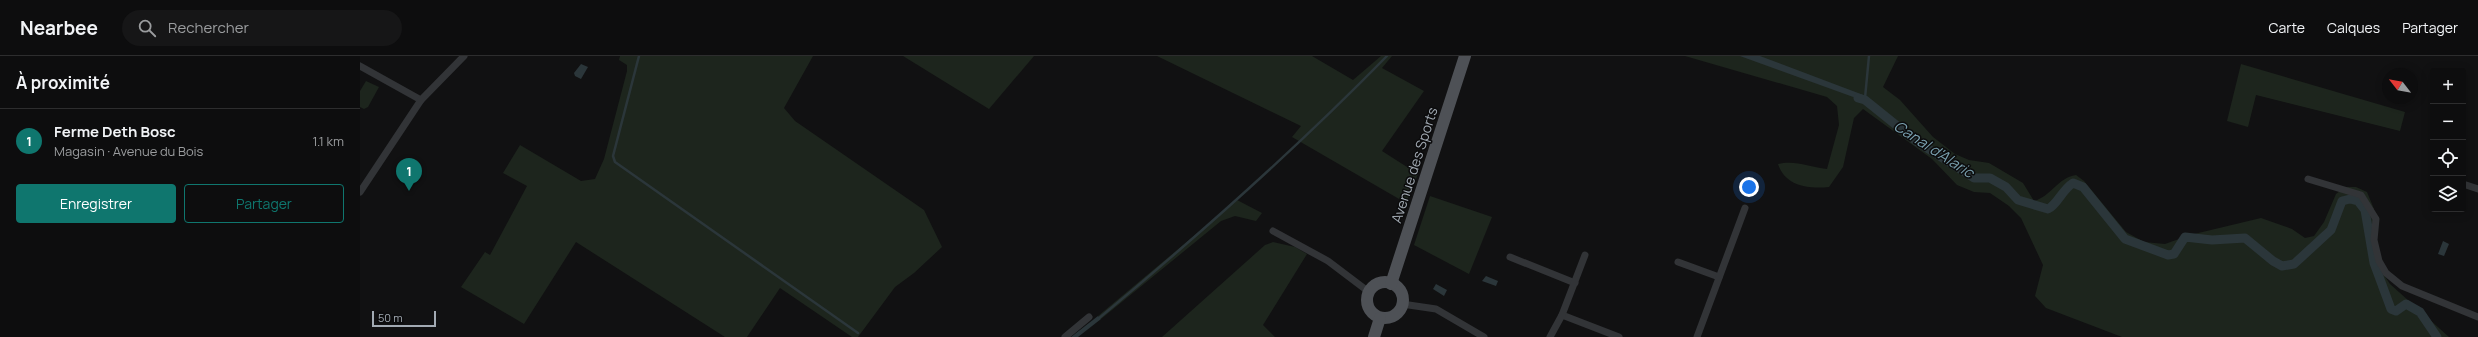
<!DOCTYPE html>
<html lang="fr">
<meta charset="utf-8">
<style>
body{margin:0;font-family:Manrope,sans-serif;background:#161617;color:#f1f3f6}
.controls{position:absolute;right:12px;top:12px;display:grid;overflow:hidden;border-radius:4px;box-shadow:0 2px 10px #0003}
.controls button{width:36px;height:36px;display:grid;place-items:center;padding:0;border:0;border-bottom:1px solid #2d2d2e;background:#0d0d0e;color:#f1f3f6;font:20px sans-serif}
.compass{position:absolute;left:2022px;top:12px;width:36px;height:36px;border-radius:50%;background:#0d0d0e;box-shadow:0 2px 10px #0003;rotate:301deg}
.scale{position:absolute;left:12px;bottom:10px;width:64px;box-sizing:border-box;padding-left:4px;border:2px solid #a2aab3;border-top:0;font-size:11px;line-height:14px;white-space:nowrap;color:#a2aab3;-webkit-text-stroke:3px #0c0c0d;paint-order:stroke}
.you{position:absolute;left:1389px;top:131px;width:14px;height:14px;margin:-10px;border:3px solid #fff;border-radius:50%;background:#1a73e8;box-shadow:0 0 0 6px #1a73e833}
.badge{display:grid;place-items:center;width:26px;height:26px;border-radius:50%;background:#0f766e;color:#fff;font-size:13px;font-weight:700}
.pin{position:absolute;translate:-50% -33px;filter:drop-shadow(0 1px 2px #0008)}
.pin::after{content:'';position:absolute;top:21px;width:14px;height:12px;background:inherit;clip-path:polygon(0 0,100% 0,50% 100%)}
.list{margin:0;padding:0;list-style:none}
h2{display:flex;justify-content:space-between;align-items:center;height:52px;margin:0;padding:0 16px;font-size:17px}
h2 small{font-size:13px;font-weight:400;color:#9a9c9e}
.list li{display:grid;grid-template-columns:26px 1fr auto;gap:12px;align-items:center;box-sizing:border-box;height:64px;padding:0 16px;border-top:1px solid #2d2d2e}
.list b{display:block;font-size:15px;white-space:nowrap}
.list p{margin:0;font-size:13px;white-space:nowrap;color:#9a9c9e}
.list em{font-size:13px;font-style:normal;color:#9a9c9e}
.actions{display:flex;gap:8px;padding:12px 16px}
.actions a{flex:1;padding:9px 0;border:1px solid #0f766e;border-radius:4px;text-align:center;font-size:14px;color:#0f766e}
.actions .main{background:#0f766e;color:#fff}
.icon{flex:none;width:22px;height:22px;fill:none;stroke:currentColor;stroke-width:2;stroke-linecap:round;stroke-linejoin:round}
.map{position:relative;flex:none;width:2118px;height:281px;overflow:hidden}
header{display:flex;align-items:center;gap:24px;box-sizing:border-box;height:56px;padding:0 20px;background:#0d0d0e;border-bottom:1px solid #2d2d2e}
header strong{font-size:19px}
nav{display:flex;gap:22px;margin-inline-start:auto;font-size:14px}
.search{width:280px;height:36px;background:#161617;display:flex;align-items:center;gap:10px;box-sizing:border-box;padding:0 14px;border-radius:22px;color:#9a9c9e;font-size:15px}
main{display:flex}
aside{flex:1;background:#0d0d0e}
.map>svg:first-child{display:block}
</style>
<header>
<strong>Nearbee</strong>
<div class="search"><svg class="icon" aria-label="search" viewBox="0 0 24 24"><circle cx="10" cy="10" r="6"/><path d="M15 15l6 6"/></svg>Rechercher</div>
<nav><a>Carte</a><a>Calques</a><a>Partager</a></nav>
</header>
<main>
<aside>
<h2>À proximité<small></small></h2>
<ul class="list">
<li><span class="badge">1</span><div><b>Ferme Deth Bosc</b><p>Magasin · Avenue du Bois</p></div><em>1.1 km</em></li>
</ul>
<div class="actions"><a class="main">Enregistrer</a><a>Partager</a></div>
</aside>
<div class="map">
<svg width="2118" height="281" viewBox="0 0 2118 281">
<rect width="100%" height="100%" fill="#111112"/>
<g fill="#1d251d">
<polygon points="260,0 453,0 424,52 435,65 564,154 582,191 554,217 535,231 498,281 492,281 420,232 387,281 365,281 216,186 164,268 101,231 125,196 130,199 167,130 143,117 160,89 221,125 235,123 244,103 267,15 267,9 259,4"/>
<polygon points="543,0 674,0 629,53"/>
<polygon points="797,0 952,0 993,24 1021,0 1032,0 1022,12 1064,35 1022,95 1058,118 1046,147 932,81 941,70"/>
<path d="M1325,0H1538L1523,31L1540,44L1573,81L1595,98L1609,104L1629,107L1663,127L1674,145C1692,140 1697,122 1716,119L1724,125L1766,176L1784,186L1805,188L1830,179L1901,162L1932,173L1945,182L1954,180L1964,166L1976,138L1985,131H1996L2007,136L2014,153L2013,197L2020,213L2030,228L2089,281H1762L1686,252L1675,240L1683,209L1661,162L1649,150L1630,137L1614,136L1597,129L1572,103L1503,53L1494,62L1483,111L1469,131C1448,133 1425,130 1418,108C1436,104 1448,111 1467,113L1479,69L1477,50L1467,41Z"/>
<polygon points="1881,8 2045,56 2040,75 1896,39 1888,71 1867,65"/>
<polygon points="6,25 19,31 8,51 4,53 0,51 0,35"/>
<polygon points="1070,140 1132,161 1109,218 1054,189"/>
<polygon points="877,144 902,157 896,165 875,160 861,165 741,263 738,260"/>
<polygon points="913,186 935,191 947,198 903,269 915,281 802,281 905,189"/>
</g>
<g fill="#2b363a">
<polygon points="1380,0 1400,0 1506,40 1509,46 1505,49 1496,42"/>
<polygon points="221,8 228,11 221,23 215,20 214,17"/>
<polygon points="2083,185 2089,188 2084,200 2078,198"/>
<polygon points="1126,220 1138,225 1136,230 1122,225"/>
<polygon points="1076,228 1087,234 1084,240 1073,233"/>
<polygon points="738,260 741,263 718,281 711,281"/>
</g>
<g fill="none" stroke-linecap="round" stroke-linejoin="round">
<g stroke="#2b363a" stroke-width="2.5">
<polyline points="279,0 253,100 255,106 498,277"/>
<polyline points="1505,42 1509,0"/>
<path d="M738,263C838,180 936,93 1027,0"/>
</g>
<path stroke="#2b363a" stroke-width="9" d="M1498,42L1505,44L1556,85L1614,122H1630L1646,131L1658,144L1688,153C1697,149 1702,134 1713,127L1723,131L1765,183L1808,199L1814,198L1825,181L1852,184L1885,182L1913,205L1922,210L1934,208L1971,174L1982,145L1990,143L1998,145L2005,154L2014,207L2031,253L2036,255L2046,248L2060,256L2077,281"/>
<g stroke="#323437" stroke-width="7">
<polyline points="0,10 61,44"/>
<polyline points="1948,123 2001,139 2016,163 2014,184 2019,205 2026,217 2042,230 2118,261"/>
<polyline points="2103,128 2118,133"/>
<polyline points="0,136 61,44 104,0"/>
<polyline points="913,175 968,205 1009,236"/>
<polyline points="1150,201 1215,227"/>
<polyline points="1318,206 1359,221"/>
<polyline points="1042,248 1076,253 1124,281"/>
<polyline points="1202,259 1259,281"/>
<polyline points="705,281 729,261"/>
<polyline points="1190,281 1202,259 1225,199"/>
<polyline points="1337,281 1385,152"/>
</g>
<g stroke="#4e5156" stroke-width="12">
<circle cx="1025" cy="244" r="18"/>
<polyline points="1031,228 1105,0"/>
<polyline points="1014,281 1020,262"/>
</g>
</g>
<g text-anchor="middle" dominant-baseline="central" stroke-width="3" stroke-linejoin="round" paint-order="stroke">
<g font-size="14" fill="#a2aab3" stroke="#0c0c0d">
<text transform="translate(1054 109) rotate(-72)">Avenue des Sports</text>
</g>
<g font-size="15" font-style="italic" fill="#799fae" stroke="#0c0c0d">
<text transform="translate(1574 93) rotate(33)">Canal d'Alaric</text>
</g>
</g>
</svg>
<div class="controls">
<button>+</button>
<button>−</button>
<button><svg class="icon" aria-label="locate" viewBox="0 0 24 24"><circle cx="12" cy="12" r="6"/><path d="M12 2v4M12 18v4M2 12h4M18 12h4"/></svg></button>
<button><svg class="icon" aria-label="layers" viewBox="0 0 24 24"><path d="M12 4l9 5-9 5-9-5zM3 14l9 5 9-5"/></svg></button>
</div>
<svg class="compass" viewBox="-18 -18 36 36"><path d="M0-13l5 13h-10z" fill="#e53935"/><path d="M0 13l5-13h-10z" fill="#9a9c9e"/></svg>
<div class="scale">50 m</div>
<div class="you"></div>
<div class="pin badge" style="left:49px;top:135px">1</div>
</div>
</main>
